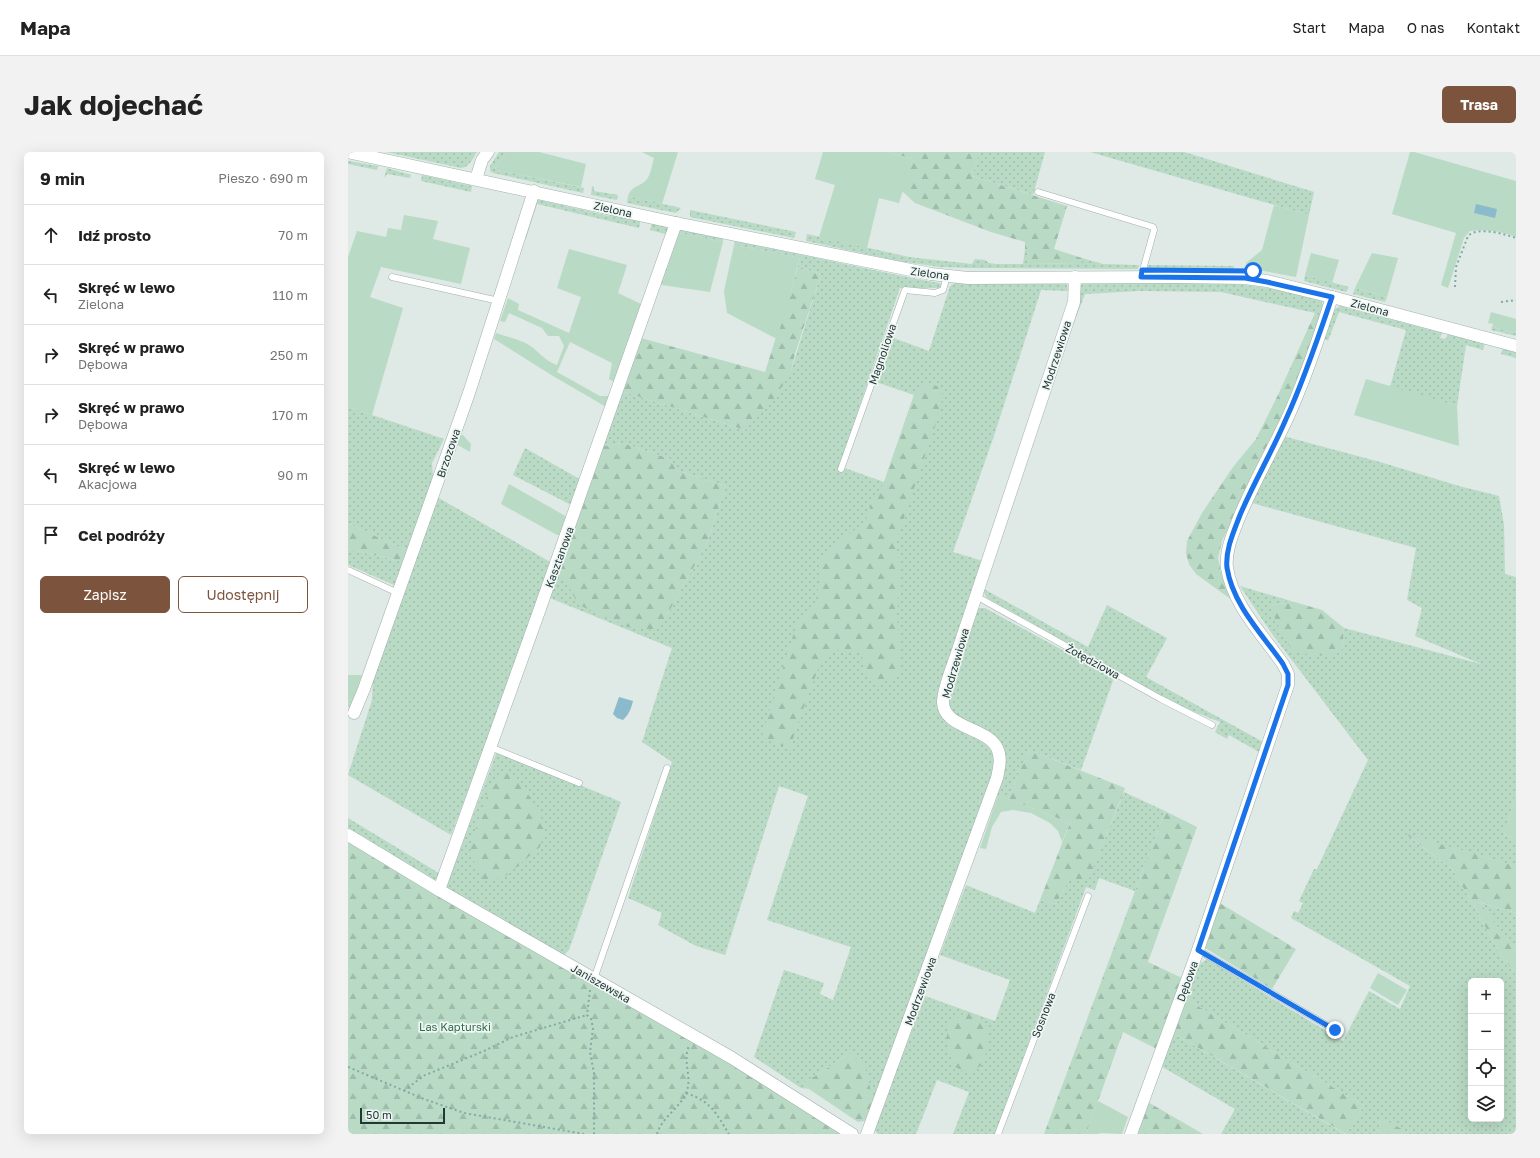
<!DOCTYPE html>
<html lang="pl">
<meta charset="utf-8">
<style>
body{margin:0;font-family:"Golos Text",sans-serif;background:#f2f2f2;color:#222}
.controls{position:absolute;right:12px;bottom:12px;display:grid;overflow:hidden;border-radius:6px;box-shadow:0 4px 16px #0002}
.controls button{width:36px;height:36px;display:grid;place-items:center;padding:0;border:0;border-bottom:1px solid #e0e0e0;background:#fff;color:#222;font:20px sans-serif}
.scale{position:absolute;left:12px;bottom:10px;width:85px;box-sizing:border-box;padding-left:4px;border:2px solid #213835;border-top:0;font-size:11px;line-height:14px;white-space:nowrap;color:#213835;-webkit-text-stroke:3px #eff6f4;paint-order:stroke}
.stop{position:absolute;width:12px;height:12px;margin:-9px;border:3px solid #1a73e8;border-radius:50%;background:#fff}
.stop.end{background:#1a73e8;border-color:#fff;box-shadow:0 1px 4px #0008}
.list{margin:0;padding:0;list-style:none}
h2{display:flex;justify-content:space-between;align-items:center;height:52px;margin:0;padding:0 16px;font-size:17px}
h2 small{font-size:13px;font-weight:400;color:#767676}
.list li{display:grid;grid-template-columns:26px 1fr auto;gap:12px;align-items:center;box-sizing:border-box;height:60px;padding:0 16px;border-top:1px solid #e0e0e0}
.list b{display:block;font-size:15px;white-space:nowrap}
.list p{margin:0;font-size:13px;white-space:nowrap;color:#767676}
.list em{font-size:13px;font-style:normal;color:#767676}
.actions{display:flex;gap:8px;padding:12px 16px}
.actions a{flex:1;padding:9px 0;border:1px solid #7c533d;border-radius:6px;text-align:center;font-size:14px;color:#7c533d}
.actions .main{background:#7c533d;color:#fff}
.icon{flex:none;width:22px;height:22px;fill:none;stroke:currentColor;stroke-width:2;stroke-linecap:round;stroke-linejoin:round}
.map{position:relative;flex:none;width:1168px;height:982px;overflow:hidden;border-radius:6px}
header{display:flex;align-items:center;gap:24px;box-sizing:border-box;height:56px;padding:0 20px;background:#fff;border-bottom:1px solid #e0e0e0}
header strong{font-size:19px}
nav{display:flex;gap:22px;margin-inline-start:auto;font-size:14px}
.intro{display:flex;align-items:center;justify-content:space-between;box-sizing:border-box;height:96px;padding:0 24px}
h1{margin:0;font-size:28px}
.button{padding:10px 18px;border-radius:6px;background:#7c533d;color:#fff;font-size:14px;font-weight:700}
main{display:flex;gap:24px;padding:0 24px}
aside{flex:1;background:#fff;border-radius:6px;box-shadow:0 4px 16px #0002}
.map>svg:first-child{display:block}
</style>
<header>
<strong>Mapa</strong>
<nav><a>Start</a><a>Mapa</a><a>O nas</a><a>Kontakt</a></nav>
</header>
<div class="intro"><h1>Jak dojechać</h1><a class="button">Trasa</a></div>
<main>
<aside>
<h2>9 min<small>Pieszo · 690 m</small></h2>
<ul class="list">
<li><svg class="icon" aria-label="ahead" viewBox="0 0 24 24"><path d="M12 20V5M6 11l6-6 6 6"/></svg><div><b>Idź prosto</b></div><em>70 m</em></li>
<li><svg class="icon" aria-label="left" viewBox="0 0 24 24"><path d="M17 20v-9H6M10 6l-5 5 5 5"/></svg><div><b>Skręć w lewo</b><p>Zielona</p></div><em>110 m</em></li>
<li><svg class="icon" aria-label="right" viewBox="0 0 24 24"><path d="M7 20v-9h11M14 6l5 5-5 5"/></svg><div><b>Skręć w prawo</b><p>Dębowa</p></div><em>250 m</em></li>
<li><svg class="icon" aria-label="right" viewBox="0 0 24 24"><path d="M7 20v-9h11M14 6l5 5-5 5"/></svg><div><b>Skręć w prawo</b><p>Dębowa</p></div><em>170 m</em></li>
<li><svg class="icon" aria-label="left" viewBox="0 0 24 24"><path d="M17 20v-9H6M10 6l-5 5 5 5"/></svg><div><b>Skręć w lewo</b><p>Akacjowa</p></div><em>90 m</em></li>
<li><svg class="icon" aria-label="arrive" viewBox="0 0 24 24"><path d="M6 21V4h12l-3 4 3 4H6"/></svg><div><b>Cel podróży</b></div></li>
</ul>
<div class="actions"><a class="main">Zapisz</a><a>Udostępnij</a></div>
</aside>
<div class="map">
<svg width="1168" height="982" viewBox="0 0 1168 982">
<defs>
<pattern id="grass-dots" width="8" height="8" patternUnits="userSpaceOnUse"><rect width="8" height="8" fill="#b9dac5"/><path d="M2 2h.1M6 6h.1" fill="none" stroke="#9fbcaa" stroke-width="1.8" stroke-linecap="round"/></pattern>
<pattern id="forest-firs" width="22" height="20" patternUnits="userSpaceOnUse"><rect width="22" height="20" fill="#b9dac5"/><path d="M5 1l3.5 6h-7zM16 11l3.5 6h-7z" fill="#9fbcaa"/></pattern>
</defs>
<rect width="100%" height="100%" fill="#dfe9e6"/>
<g fill="url(#grass-dots)" fill-rule="evenodd">
<path d="M38,0H129C124,7 122,15 113,16Z"/>
<polygon points="151,0 159,0 147,16 150,18 236,36 235,41 145,21 142,19 142,14"/>
<polygon points="632,0 697,0 685,43 624,24"/>
<polygon points="742,0 836,0 966,40 961,63"/>
<polygon points="0,9 30,14 29,18 0,12"/>
<polygon points="39,16 63,23 62,26 39,22 36,26"/>
<polygon points="74,23 124,34 123,40 73,29"/>
<polygon points="244,34 246,35 246,39 270,43 269,48 243,43"/>
<polygon points="280,44 333,56 328,61 279,51"/>
<polygon points="187,47 261,64 262,61 292,69 292,72 291,76 189,52 178,87 175,86"/>
<polygon points="342,58 448,80 446,86 342,65"/>
<path d="M304,71C315,73 320,70 321,83L302,78Z"/>
<polygon points="333,78 375,86 375,90 331,81 314,133 312,132 330,79"/>
<polygon points="459,82 561,105 624,112 627,107 637,108 641,111 648,112 675,112 677,97 680,98 682,111 733,112 734,106 755,112 791,113 790,117 621,116 592,115 550,109 458,89"/>
<polygon points="387,89 564,126 591,131 594,133 591,136 552,136 491,314 536,330 566,243 528,230 543,185 581,199 602,134 607,131 719,132 720,139 693,138 646,284 605,400 635,409 592,543 591,563 599,551 629,456 637,456 766,526 733,618 681,598 660,647 650,643 636,650 522,968 503,901 456,931 461,937 453,936 406,905 436,818 476,831 472,842 485,848 503,795 419,768 460,644 431,634 377,803 348,794 310,773 314,761 280,746 324,610 294,590 324,496 202,446 211,419 319,463 358,393 378,334 328,318 322,307 275,291 256,294 273,239 397,278 443,219 473,122 450,115 452,106 386,93"/>
<polygon points="800,113 886,114 886,117 800,117"/>
<polygon points="957,123 1001,135 998,140 956,129"/>
<path d="M737,129C814,130 899,124 973,149L976,154L974,165L967,161L873,140L791,139L737,142L724,176L733,133Z"/>
<polygon points="1007,136 1039,145 1037,150 1005,142"/>
<polygon points="992,154 1094,181 1092,186 1098,187 1100,181 1137,190 1135,198 1118,193 1109,254 1042,235 1058,178 991,160 980,189 976,186 987,157"/>
<polygon points="1145,172 1146,172 1145,175 1168,181 1168,184 1143,178"/>
<polygon points="1155,196 1168,199 1168,206 1153,202"/>
<polygon points="0,255 96,287 84,311 85,324 59,399 0,371"/>
<path d="M935,284L1032,310L1111,334L1151,344L1156,373L1157,422L1168,425V641L1156,683L1168,687V714L1059,683L1104,717L1125,752L1151,800L1168,823V982H1062L1033,966L1030,982H998L1016,954L835,845L851,813L859,807L995,889L1021,839L1052,857L1062,834L943,766L946,759L950,761L955,751L951,749L966,717H969L1020,608L924,482L892,434L943,449L922,454L994,499L996,476L1133,512L1067,484L1074,456L1059,448L1068,396L904,351ZM1123,829H1153V967H1123Z"/>
<polygon points="177,296 235,329 225,354 165,323"/>
<polygon points="89,345 204,411 149,563 103,683 0,623 24,548 25,526"/>
<polygon points="0,397 56,410 46,433 0,413"/>
<polygon points="636,437 740,495 759,453 819,486 798,525 915,590 911,600 881,583 879,587 867,580 872,570 834,555 639,446 636,441"/>
<polygon points="149,599 273,650 221,798 216,803 98,736"/>
<polygon points="776,640 817,659 787,739 751,726 747,738 738,735 647,982 605,982 621,940 589,928 568,982 530,982 526,978 577,844 647,869 662,828 592,803 618,733 687,761 692,748 708,752 722,727 741,726"/>
<polygon points="0,666 94,723 86,729 0,679"/>
<polygon points="1130,750 1168,761 1168,798"/>
<polygon points="823,880 997,982 873,982 887,957 811,913"/>
</g>
<g fill="url(#forest-firs)">
<polygon points="538,0 632,0 624,24 719,54 706,97 734,106 733,112 682,111 680,98 677,97 677,90 643,80 567,51 554,39 565,7"/>
<polygon points="450,115 473,122 447,202 443,219 425,249 397,278 273,239 293,186 417,220"/>
<polygon points="967,161 974,165 935,261 874,389 870,406 873,420 888,451 848,422 841,412 838,401 839,389 854,361 885,315 908,287 930,243"/>
<polygon points="576,232 589,234 595,243 592,259 548,390 551,408 552,426 549,464 552,490 551,521 543,528 525,532 517,522 513,500 486,498 472,512 447,579 443,595 428,593 414,584 417,573 445,484 452,465 468,449 472,427 472,411 496,386 517,370 523,352 536,330 566,243"/>
<polygon points="275,291 322,307 328,318 378,334 358,393 319,463 306,478 279,475 231,453 211,419 256,294"/>
<polygon points="0,371 59,399 56,410 0,397"/>
<path d="M943,449L974,458L996,476L994,499C976,507 964,503 945,499L933,481L922,454Z"/>
<polygon points="681,598 777,636 741,727 722,727 708,752 692,748 722,671 660,647"/>
<polygon points="159,619 177,637 192,662 196,678 192,695 172,712 155,726 136,728 122,703 124,688 142,635"/>
<polygon points="817,659 849,675 800,810 834,826 809,897 775,880 738,982 696,982"/>
<polygon points="1058,682 1168,714 1168,761 1131,750 1168,798 1168,823 1151,800 1125,752 1104,717"/>
<polygon points="0,688 507,982 0,982"/>
<polygon points="870,750 948,797 924,837 854,794"/>
<polygon points="835,845 1016,954 998,982 823,880"/>
<polygon points="618,860 628,863 640,874 640,895 634,913 620,921 607,915 599,894 599,874"/>
<polygon points="503,901 517,915 525,948 522,968 510,970 461,937 456,931"/>
<polygon points="798,949 855,982 787,982"/>
<polygon points="1033,965 1062,982 1030,982"/>
</g>
<g fill="#b9dac5">
<polygon points="159,0 191,0 238,12 233,35 150,18 147,16"/>
<path d="M294,0H330L314,52L280,44C284,33 293,35 299,27C303,22 304,12 306,6Z"/>
<polygon points="475,0 538,0 565,7 551,51 531,46 519,96 471,85 487,33 467,27"/>
<path d="M1062,0H1066L1168,29V85C1153,79 1138,77 1122,79L1116,86L1100,136L1093,133L1108,81L1044,62Z"/>
<polygon points="926,53 961,63 948,125 900,116 898,111 914,98"/>
<polygon points="56,63 90,69 85,87 122,96 113,132 33,115 22,145 55,156 24,263 0,255 0,105 9,79 38,85 40,76 53,78"/>
<polygon points="331,81 375,90 362,140 314,133"/>
<polygon points="386,93 452,106 429,187 379,161 376,139"/>
<path d="M221,97L279,113L270,141L295,153L266,230L261,227L264,211L222,190L209,220L252,244H260L264,246L260,256L205,224L146,187L148,181C159,185 171,187 181,193C192,200 195,208 209,213L216,194L211,184H200L194,176L161,161L157,170L152,169L160,146L171,152L170,158L221,181L233,145L209,136Z"/>
<polygon points="963,101 991,108 984,131 957,123"/>
<polygon points="1024,101 1050,106 1039,145 1007,136"/>
<polygon points="1143,160 1168,167 1168,181 1145,175 1146,172 1140,171"/>
<polygon points="1018,227 1109,254 1111,294 1006,263"/>
<polygon points="115,283 123,292 122,300 108,292 110,284"/>
<polygon points="161,332 221,366 214,383 209,383 153,352"/>
<polygon points="0,523 14,523 3,556 0,555"/>
<polygon points="1168,641 1168,687 1156,683"/>
<polygon points="650,643 722,671 714,690 710,679 702,671 683,661 665,658 653,660 644,675 638,697 632,696"/>
<polygon points="1030,821 1059,838 1050,853 1022,836"/>
<polygon points="750,949 780,965 774,982 752,981 751,982 738,982"/>
</g>
<g fill="#8abacc">
<polygon points="1128,52 1149,57 1147,66 1126,61"/>
<path d="M271,545L285,549C283,557 281,562 275,568L269,566L265,562Z"/>
</g>
<g fill="none" stroke-linecap="round" stroke-linejoin="round">
<g stroke="#a2b0ad" stroke-width="7">
<g id="lane">
<polyline points="690,40 805,75 806,78 793,125"/>
<polyline points="44,125 151,149"/>
<polyline points="493,317 557,138 587,141 595,138 599,124"/>
<polyline points="0,418 50,441"/>
<polyline points="628,444 813,547 864,573"/>
<polyline points="142,595 231,631"/>
<polyline points="850,798 987,878"/>
<polyline points="246,827 319,616"/>
<polyline points="650,982 740,744"/>
</g>
</g>
<g stroke="#a2b0ad" stroke-width="13">
<g id="street">
<polyline points="128,27 134,8 140,0"/>
<polyline points="6,561 16,537 121,241 186,39"/>
<polyline points="0,683 91,738 384,906 504,982"/>
<polyline points="91,738 189,465 328,71"/>
<path d="M519,982L649,626C651,616 654,606 649,596C639,575 594,576 595,549C596,534 604,516 609,501L726,150L727,125"/>
<path d="M783,982L850,798L940,533V522L935,512C914,482 885,453 879,416C877,399 885,381 891,366C905,332 923,301 939,267C957,228 971,186 984,145"/>
</g>
</g>
<g stroke="#9fb4af" stroke-width="13">
<polyline id="secondary" points="0,0 328,71 583,122 620,126 827,125 897,126 919,129 984,145 1168,194"/>
</g>
<g stroke="#81aba3" stroke-width="2" stroke-dasharray="2 3" stroke-linecap="butt">
<path d="M1107,135L1108,115L1120,84C1130,74 1156,82 1168,86"/>
<polyline points="1153,150 1168,148"/>
<polyline points="242,838 239,863 243,867 245,876 242,900 246,921 246,982"/>
<polyline points="0,915 76,947 116,961 236,982"/>
<polyline points="56,939 75,924 136,899 165,885 239,863"/>
<path d="M338,941C364,950 367,960 381,982"/>
<path d="M309,982C314,965 331,957 338,941C345,926 334,909 341,894"/>
</g>
<use href="#lane" stroke="#fff" stroke-width="6"/>
<use href="#street" stroke="#fff" stroke-width="12"/>
<use href="#secondary" stroke="#fff" stroke-width="12"/>
</g>
<g fill="none" stroke-linecap="round" stroke-linejoin="round">
<path stroke="#1a73e8" stroke-width="5" d="M905,119L794,118L793,125L897,126L919,130L984,145C970,186 956,228 938,267C924,300 906,330 892,363C886,379 877,398 879,416C885,453 914,482 935,512L940,522V533L850,798L987,878"/>
</g>
<g text-anchor="middle" dominant-baseline="central" stroke-width="3.5" stroke-linejoin="round" paint-order="stroke">
<g font-size="11" fill="#213835" stroke="#eff6f4">
<text transform="translate(265 57) rotate(13)">Zielona</text>
<text transform="translate(582 121) rotate(8)">Zielona</text>
<text transform="translate(1022 155) rotate(15)">Zielona</text>
<text transform="translate(534 202) rotate(-71)">Magnoliowa</text>
<text transform="translate(708 203) rotate(-72)">Modrzewiowa</text>
<text transform="translate(100 301) rotate(-71)">Brzozowa</text>
<text transform="translate(211 405) rotate(-70)">Kasztanowa</text>
<text transform="translate(745 509) rotate(29)">Żołędziowa</text>
<text transform="translate(607 511) rotate(-74)">Modrzewiowa</text>
<text transform="translate(839 829) rotate(-70)">Dębowa</text>
<text transform="translate(253 831) rotate(30)">Janiszewska</text>
<text transform="translate(572 839) rotate(-70)">Modrzewiowa</text>
<text transform="translate(695 863) rotate(-69)">Sosnowa</text>
</g>
<g font-size="11" fill="#2e6c4d" stroke="#eff6f4">
<text x="107" y="874">Las Kapturski</text>
</g>
</g>
</svg>
<div class="controls">
<button>+</button>
<button>−</button>
<button><svg class="icon" aria-label="locate" viewBox="0 0 24 24"><circle cx="12" cy="12" r="6"/><path d="M12 2v4M12 18v4M2 12h4M18 12h4"/></svg></button>
<button><svg class="icon" aria-label="layers" viewBox="0 0 24 24"><path d="M12 4l9 5-9 5-9-5zM3 14l9 5 9-5"/></svg></button>
</div>
<div class="scale">50 m</div>
<div class="stop" style="left:905px;top:119px"></div>
<div class="stop end" style="left:987px;top:878px"></div>
</div>
</main>
